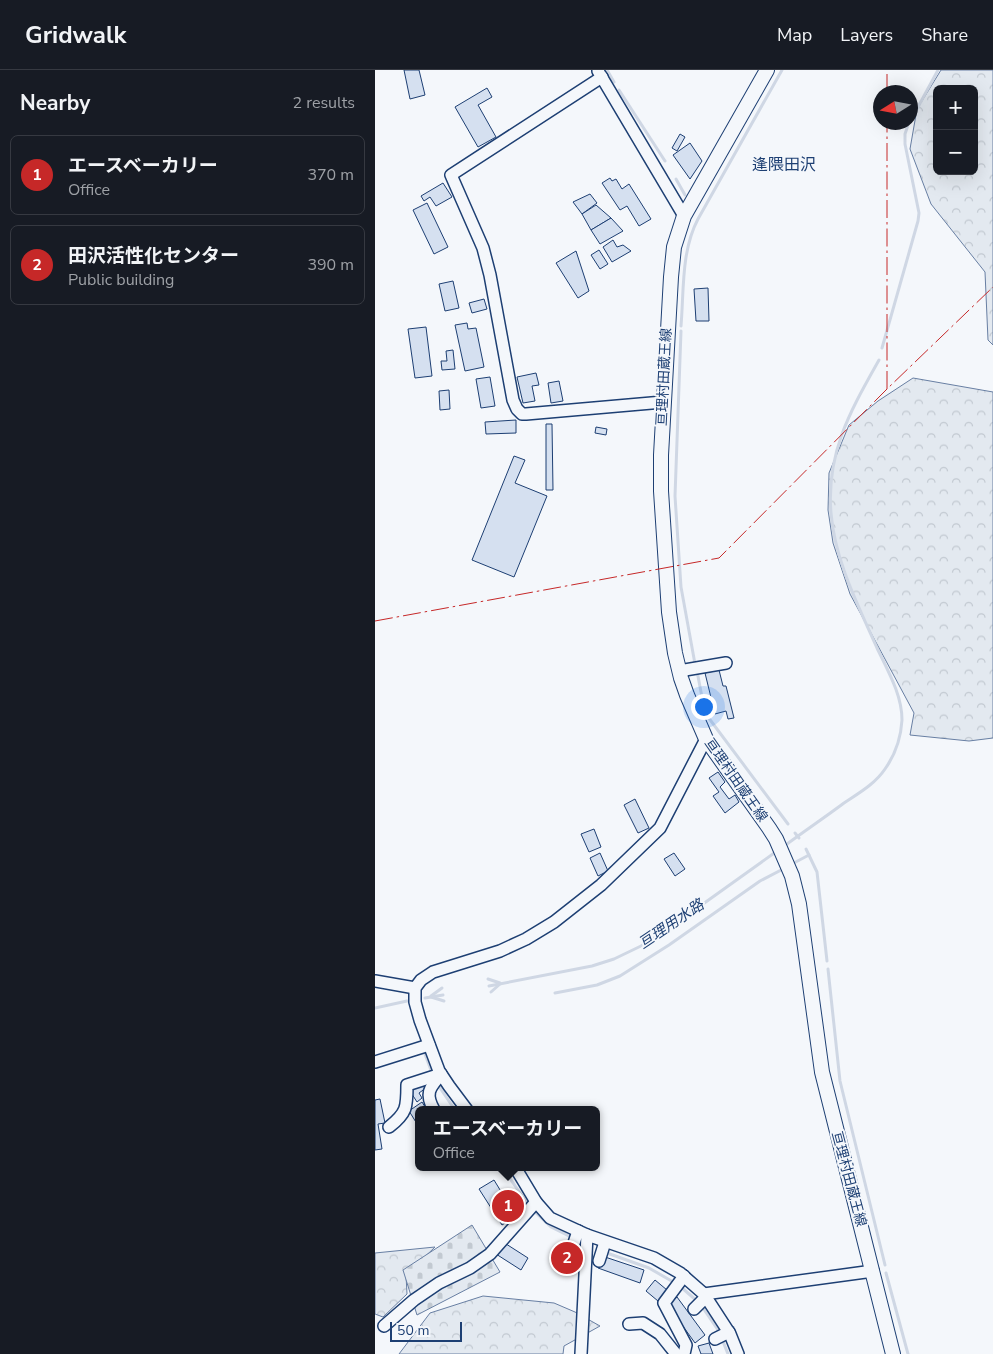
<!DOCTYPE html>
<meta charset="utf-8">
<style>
body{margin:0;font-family:"Nunito Sans","Noto Sans JP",sans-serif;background:#242831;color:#f1f3f6}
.controls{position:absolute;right:15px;top:15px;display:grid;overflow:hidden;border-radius:8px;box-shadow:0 5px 20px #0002}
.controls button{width:45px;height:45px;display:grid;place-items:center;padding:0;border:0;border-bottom:1px solid #363941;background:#171b24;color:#f1f3f6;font:25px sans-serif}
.compass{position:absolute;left:498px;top:15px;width:45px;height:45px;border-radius:50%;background:#171b24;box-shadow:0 5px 20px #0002;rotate:259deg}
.scale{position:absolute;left:15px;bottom:12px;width:72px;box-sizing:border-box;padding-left:5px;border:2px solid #1d3f73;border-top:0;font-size:14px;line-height:18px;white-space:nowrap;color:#1d3f73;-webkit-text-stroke:4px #f4f7fb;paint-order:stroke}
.you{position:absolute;left:328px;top:636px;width:18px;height:18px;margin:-12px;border:4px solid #fff;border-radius:50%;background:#1a73e8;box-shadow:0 0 0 8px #1a73e833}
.badge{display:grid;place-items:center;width:32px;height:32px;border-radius:50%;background:#c62828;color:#fff;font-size:16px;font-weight:700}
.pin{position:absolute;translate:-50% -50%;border:2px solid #fff;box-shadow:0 1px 5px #0006}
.popup{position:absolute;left:40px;top:1036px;width:185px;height:65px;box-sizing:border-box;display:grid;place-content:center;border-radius:8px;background:#171b24;filter:drop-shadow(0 1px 4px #0005);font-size:16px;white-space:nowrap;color:#9ea1a6}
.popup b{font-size:19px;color:#f1f3f6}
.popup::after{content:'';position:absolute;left:50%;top:100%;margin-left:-10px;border:10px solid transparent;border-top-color:#171b24}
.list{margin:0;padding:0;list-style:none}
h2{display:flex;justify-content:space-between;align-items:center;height:65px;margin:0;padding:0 20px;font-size:21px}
h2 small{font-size:16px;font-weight:400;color:#9ea1a6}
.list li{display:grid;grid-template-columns:32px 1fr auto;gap:15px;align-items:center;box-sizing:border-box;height:80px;margin:0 10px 10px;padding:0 10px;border:1px solid #363941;border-radius:8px}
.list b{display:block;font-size:19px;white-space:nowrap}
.list p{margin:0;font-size:16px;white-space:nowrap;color:#9ea1a6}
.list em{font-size:16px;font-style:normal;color:#9ea1a6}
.map{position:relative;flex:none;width:618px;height:1284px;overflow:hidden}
header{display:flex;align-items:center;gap:30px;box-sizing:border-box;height:70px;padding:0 25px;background:#171b24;border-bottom:1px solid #363941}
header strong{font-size:24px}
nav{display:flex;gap:28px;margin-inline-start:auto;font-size:18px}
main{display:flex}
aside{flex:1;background:#171b24}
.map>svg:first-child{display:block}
</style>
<header>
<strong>Gridwalk</strong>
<nav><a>Map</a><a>Layers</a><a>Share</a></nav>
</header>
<main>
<aside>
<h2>Nearby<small>2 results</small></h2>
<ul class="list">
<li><span class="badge">1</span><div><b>エースベーカリー</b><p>Office</p></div><em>370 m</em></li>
<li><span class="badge">2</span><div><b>田沢活性化センター</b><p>Public building</p></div><em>390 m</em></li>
</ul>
</aside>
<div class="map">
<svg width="618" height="1284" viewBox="0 0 618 1284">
<defs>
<pattern id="forest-crowns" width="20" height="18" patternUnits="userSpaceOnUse" patternTransform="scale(1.25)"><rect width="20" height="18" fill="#e3e9f0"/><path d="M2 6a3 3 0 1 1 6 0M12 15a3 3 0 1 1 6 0" fill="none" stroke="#c2c9d1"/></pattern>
<pattern id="cemetery-stones" width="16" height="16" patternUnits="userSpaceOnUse" patternTransform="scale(1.25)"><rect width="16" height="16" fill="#e3e9f0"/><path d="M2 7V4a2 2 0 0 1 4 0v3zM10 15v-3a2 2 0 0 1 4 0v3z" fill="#c2c9d1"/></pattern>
</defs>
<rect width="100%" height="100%" fill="#f4f7fb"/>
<g fill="url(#forest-crowns)" stroke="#687fa3" fill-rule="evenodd">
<path d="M566,0H618V275L613,270L610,202L556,134L535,79L542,39ZM562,19H599V101H562Z"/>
<polygon points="538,308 618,322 618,668 594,671 535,665 539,643 475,524 458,473 453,440 454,403 474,355 503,331"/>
<polygon points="60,1177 31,1205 32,1224 8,1247 0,1244 0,1183"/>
<polygon points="108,1226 179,1233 200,1242 225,1256 189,1276 188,1284 24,1284 55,1243"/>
</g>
<polygon fill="url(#cemetery-stones)" stroke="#687fa3" points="97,1155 125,1202 42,1245 28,1200"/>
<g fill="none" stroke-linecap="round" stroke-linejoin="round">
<g stroke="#cfd7e4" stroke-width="3">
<polyline points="232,0 239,12"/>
<polyline points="244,20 290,91"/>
<polyline points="536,50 563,0"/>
<polyline points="301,109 310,125"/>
<path d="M306,256C309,221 306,181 323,149L407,0"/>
<polyline points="306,261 300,426 306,517 320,594"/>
<polyline points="507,278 543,151 544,143 530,74 530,64 534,52"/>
<polyline points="322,601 330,643 413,754"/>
<polyline points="420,763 424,768"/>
<path d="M408,777C428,762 449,748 469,733C484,723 500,714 510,699C520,685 526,667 527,650C527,625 513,601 502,578C483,535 460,491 456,443C451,382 476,340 504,290"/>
<polyline points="431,779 442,802 452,891"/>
<polyline points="415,795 434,785"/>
<polyline points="453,899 465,1011 510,1195"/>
<polyline points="113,909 125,913"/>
<polyline points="114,916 217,896 239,889 266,876 293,859 402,781"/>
<polyline points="116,922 125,914"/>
<polyline points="180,923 222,915 245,906 294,875 385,811 410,798"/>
<polyline points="56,926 67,918"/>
<polyline points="56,927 69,931"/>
<polyline points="50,928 68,925"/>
<polyline points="0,938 32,931"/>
<polyline points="50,984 57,1003"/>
<polyline points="63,1015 80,1040"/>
<polyline points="127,1097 152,1133"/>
<polyline points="159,1141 176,1157 194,1166"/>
<polyline points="232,1183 274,1198 300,1213"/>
<polyline points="511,1203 533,1284"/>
<polyline points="306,1217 322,1231"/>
<polyline points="326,1235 345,1263"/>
<polyline points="347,1269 353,1284"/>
</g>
</g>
<g fill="#d5e0f0" stroke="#1d3f73">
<polygon points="29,0 44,0 50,25 35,29"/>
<polygon points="112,18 117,27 103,35 121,67 103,77 80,37"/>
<polygon points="305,64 310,67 302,81 297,78"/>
<polygon points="315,73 327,91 315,109 298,85"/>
<polygon points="235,108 237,111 241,109 247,119 254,114 276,149 264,156 252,136 245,140 227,113"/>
<polygon points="68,113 77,127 61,136 55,127 49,131 46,126"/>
<polygon points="215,124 222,133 207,144 198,132"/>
<polygon points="52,133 73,177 59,184 38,140"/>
<polygon points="221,135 236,148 216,160 207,144"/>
<polygon points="236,148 248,161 225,174 216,160"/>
<polygon points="238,170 242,177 248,175 256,181 237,192 228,177"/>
<polygon points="224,180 233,194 225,199 216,185"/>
<polygon points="201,181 214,221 203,228 181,193"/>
<polygon points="78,211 84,238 70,241 64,214"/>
<polygon points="333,218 334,251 321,251 319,219"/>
<polygon points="109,229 112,239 97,243 94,233"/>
<polygon points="92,253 93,259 101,258 109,297 90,301 80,255"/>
<polygon points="51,257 57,306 40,308 33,259"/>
<polygon points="78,280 80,299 67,300 66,291 72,291 71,281"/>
<polygon points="161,303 164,315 157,316 160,331 148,333 142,307"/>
<polygon points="115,307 120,336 106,338 101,309"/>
<polygon points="184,311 188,331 176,333 173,313"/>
<polygon points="74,320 75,339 65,340 64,321"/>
<polygon points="141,350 141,363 111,364 110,352"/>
<polygon points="171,354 177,354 178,420 171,420"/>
<polygon points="221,357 232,359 231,365 220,363"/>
<polygon points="139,386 150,390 140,413 172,426 139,507 97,490"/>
<polygon points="344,600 348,616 351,616 359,648 353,649 351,641 340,644 330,603"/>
<polygon points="343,702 350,712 345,717 354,729 360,725 364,732 350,743 338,726 344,722 334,708"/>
<polygon points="260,729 274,758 263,763 249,735"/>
<polygon points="219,759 226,777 214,782 206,764"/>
<polygon points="225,783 233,801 223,806 215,788"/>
<polygon points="299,783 310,799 300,806 289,789"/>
<polygon points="47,1013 51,1018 44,1023 47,1028 42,1032 35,1021"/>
<polygon points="5,1029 10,1053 3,1054 7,1079 0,1080 0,1030"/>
<polygon points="47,1032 52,1040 44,1040 44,1057 34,1041"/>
<polygon points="119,1110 141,1146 127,1155 104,1119"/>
<polygon points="128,1172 153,1188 146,1200 121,1184"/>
<polygon points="192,1173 204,1176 199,1198 186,1195"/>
<polygon points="227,1186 269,1200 265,1213 223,1198"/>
<polygon points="280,1210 292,1220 283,1231 271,1221"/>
<polygon points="302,1227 330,1265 320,1273 292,1234"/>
<polygon points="334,1273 338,1284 326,1284 323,1276"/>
</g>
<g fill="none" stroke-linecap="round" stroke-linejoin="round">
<g stroke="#1d3f73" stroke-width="14">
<g id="minor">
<polyline points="223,1 309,146"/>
<polyline points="227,7 76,105 108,178 115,205 138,330 142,339 147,344 151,344 288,332"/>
<polyline points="304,601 351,593"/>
<polyline points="0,911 40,918"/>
<polyline points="0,992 54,975"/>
<path d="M59,1040C50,1024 54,1018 65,1006"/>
<polyline points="92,1040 74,1016 64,1001 45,950 40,932 40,918 46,910 58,902 125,881 151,869 179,852 226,815 285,758 331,669"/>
<path d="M14,1057C32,1043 32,1037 32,1015L66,1004"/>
<polyline points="140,1097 161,1132 175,1148 212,1165 279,1188 305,1203 329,1224 355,1264 363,1284"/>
<polyline points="199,1173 203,1161"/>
<polyline points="224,1191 230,1172"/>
<polyline points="329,1224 498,1201"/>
<polyline points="319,1239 331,1227"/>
<polyline points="254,1254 268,1253 285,1264 301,1284"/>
<polyline points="9,1256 39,1230 64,1213 95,1198 115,1184 161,1132"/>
<polyline points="340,1269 354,1262"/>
<polyline points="206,1284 212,1165"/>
<polyline points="309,1284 311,1275 289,1233 309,1206"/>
</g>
</g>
<g stroke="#1d3f73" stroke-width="16">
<polyline id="major" points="392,0 309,146 299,177 296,207 286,385 286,421 294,542 300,583 306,608 312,625 331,669 394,758 401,769 417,806 424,834 447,1002 518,1284"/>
</g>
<use href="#minor" stroke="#f4f7fb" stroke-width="11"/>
<use href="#major" stroke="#f4f7fb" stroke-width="14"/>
<g stroke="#c62828" stroke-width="1" stroke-dasharray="18 4 2.5 4" stroke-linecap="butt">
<polyline points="512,22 512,0"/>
<polyline points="512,319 512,52"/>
<polyline points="0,551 344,488 512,319 618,217"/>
</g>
</g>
<g text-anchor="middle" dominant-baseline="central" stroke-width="4" stroke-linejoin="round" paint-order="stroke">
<g font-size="14" fill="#1d3f73" stroke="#f4f7fb">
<text transform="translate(289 307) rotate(-87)">亘理村田蔵王線</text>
<text transform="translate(361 710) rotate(55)">亘理村田蔵王線</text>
<text transform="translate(474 1109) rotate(75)">亘理村田蔵王線</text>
</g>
<g font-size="15" font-style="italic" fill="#1d3f73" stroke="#f4f7fb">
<text transform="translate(296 854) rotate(-34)">亘理用水路</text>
</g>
<g font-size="16" fill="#1d3f73" stroke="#f4f7fb">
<text x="409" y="95">逢隈田沢</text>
</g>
</g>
</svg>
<div class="controls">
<button>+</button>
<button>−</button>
</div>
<svg class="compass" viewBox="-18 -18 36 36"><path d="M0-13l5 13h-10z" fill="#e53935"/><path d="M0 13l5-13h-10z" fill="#9ea1a6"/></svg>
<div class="scale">50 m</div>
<div class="you"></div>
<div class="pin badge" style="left:133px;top:1136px">1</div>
<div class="popup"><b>エースベーカリー</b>Office</div>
<div class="pin badge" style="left:192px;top:1188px">2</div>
</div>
</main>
